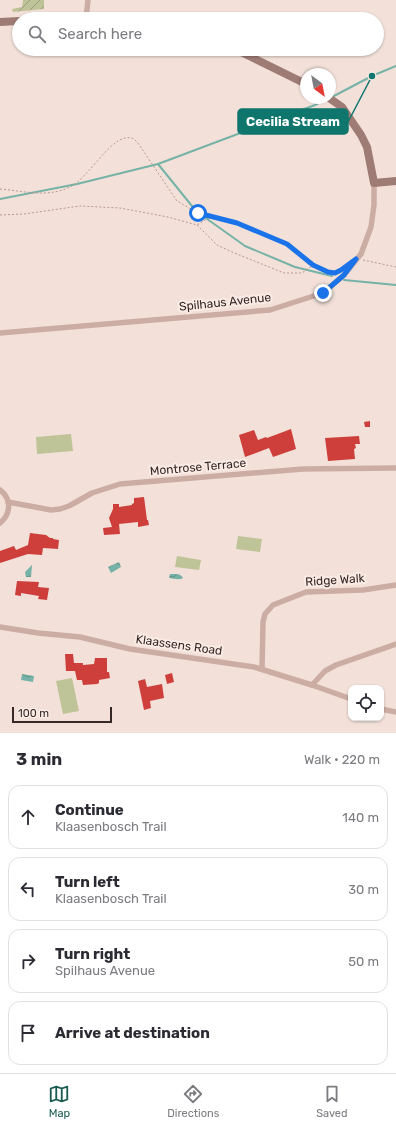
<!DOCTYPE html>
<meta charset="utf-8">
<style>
body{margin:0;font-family:Rubik,sans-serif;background:#f2f2f3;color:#2b2b33}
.controls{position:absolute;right:12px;bottom:12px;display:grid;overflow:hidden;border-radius:8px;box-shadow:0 1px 3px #0004}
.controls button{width:36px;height:36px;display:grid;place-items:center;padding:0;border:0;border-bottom:1px solid #e1e1e2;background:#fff;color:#2b2b33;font:20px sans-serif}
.compass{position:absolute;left:300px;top:68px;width:36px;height:36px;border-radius:50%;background:#fff;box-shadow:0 1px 3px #0004;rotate:148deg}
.scale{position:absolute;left:12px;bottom:10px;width:100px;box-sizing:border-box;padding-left:4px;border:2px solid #362826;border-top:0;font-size:11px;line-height:14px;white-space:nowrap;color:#362826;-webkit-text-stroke:3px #faece5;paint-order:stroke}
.stop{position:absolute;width:12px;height:12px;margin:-9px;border:3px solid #1a73e8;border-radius:50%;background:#fff}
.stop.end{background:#1a73e8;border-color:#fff;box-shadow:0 1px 4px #0008}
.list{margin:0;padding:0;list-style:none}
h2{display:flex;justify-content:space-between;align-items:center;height:52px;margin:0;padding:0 16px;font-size:17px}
h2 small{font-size:13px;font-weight:400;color:#7c7c81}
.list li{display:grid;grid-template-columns:26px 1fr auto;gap:12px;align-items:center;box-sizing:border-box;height:64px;margin:0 8px 8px;padding:0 8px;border:1px solid #e1e1e2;border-radius:12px}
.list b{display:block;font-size:15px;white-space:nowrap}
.list p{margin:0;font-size:13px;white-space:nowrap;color:#7c7c81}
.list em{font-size:13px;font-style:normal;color:#7c7c81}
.icon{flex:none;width:22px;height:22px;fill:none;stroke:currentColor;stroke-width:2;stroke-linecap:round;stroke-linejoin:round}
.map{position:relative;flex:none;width:396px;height:733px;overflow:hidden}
.search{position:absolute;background:#fff;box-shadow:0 1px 3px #0004;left:12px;right:12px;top:12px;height:44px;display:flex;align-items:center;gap:10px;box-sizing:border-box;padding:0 14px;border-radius:22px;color:#7c7c81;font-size:15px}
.sheet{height:340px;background:#fff}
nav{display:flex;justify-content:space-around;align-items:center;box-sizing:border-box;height:56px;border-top:1px solid #e1e1e2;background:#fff;font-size:11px;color:#7c7c81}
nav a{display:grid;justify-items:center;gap:2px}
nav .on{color:#195b50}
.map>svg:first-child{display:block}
</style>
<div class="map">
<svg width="396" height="733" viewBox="0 0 396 733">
<defs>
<pattern id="garden-furrows" width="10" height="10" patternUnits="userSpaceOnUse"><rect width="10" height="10" fill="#bec398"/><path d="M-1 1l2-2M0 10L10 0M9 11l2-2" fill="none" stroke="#9b9e7c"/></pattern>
<pattern id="water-waves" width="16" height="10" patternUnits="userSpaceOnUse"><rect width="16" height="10" fill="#76b2a7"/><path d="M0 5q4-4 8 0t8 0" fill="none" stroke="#629188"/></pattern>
</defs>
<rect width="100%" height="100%" fill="#f3e1d9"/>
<polygon fill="url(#garden-furrows)" points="23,0 44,0 44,9 13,12 12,9 22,7"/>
<g fill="#bec398">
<polygon points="71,434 73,451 37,454 36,437"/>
<polygon points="238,536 262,539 260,552 236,549"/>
<polygon points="177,556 201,560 199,570 175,567"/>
<polygon points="72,678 79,711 63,714 56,681"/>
</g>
<g fill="url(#water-waves)">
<polygon points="119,562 121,567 111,573 108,567"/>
<polygon points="32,565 31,577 26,577 25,572"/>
<path d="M170,574C175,574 181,573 183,578C177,581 174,578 169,578Z"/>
<polygon points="22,674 34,676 33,682 21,680"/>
</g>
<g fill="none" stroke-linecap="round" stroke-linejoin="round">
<g stroke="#76b2a7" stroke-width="2">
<polyline points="332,97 372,76 396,66"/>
<polyline points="158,164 315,105 326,99"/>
<polyline points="0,199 77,184 158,164 196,211 245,246 295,267 332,276"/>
<polyline points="344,280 396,285"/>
</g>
</g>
<g fill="#ce3f3c">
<polygon points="370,421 370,427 365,427 364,422"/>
<polygon points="291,429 296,449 273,457 269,448 245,457 239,435 254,430 258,440 266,437 267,438"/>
<polygon points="359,436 360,444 355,444 356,448 354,449 355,459 328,461 325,438"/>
<polygon points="144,497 147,520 148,520 149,525 138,527 138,522 119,524 120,534 104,535 103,528 112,527 109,518 113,509 113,504 119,504 119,507 132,505 132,504 134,503 134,498"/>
<polygon points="30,533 46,535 50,538 53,538 53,539 59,540 58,549 43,548 42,555 28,554 0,563 0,551 14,546 16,550 28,545"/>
<polygon points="17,581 39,582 38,587 49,588 47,600 38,599 39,596 21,593 21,596 15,595"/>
<polygon points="65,654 73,654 74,663 83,663 83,665 94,664 95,658 107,658 107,672 109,672 110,678 99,680 99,683 97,684 83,685 82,680 77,680 75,671 66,671"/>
<polygon points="172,673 174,682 167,684 165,675"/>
<polygon points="145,679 147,687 162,684 164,698 150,701 151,708 144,710 138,681"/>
</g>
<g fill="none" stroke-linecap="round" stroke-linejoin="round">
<g stroke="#b8978e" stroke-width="1" stroke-dasharray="2 2" stroke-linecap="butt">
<path d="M0,189C24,191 47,198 70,187C89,178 112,133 131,138C133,138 136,141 138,143L177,201L198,213L237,223L287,244C301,252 321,278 338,271"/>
<polyline points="0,215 24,214 80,206 120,208 168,217 197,225 212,216"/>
<polyline points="197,225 217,245 232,252 284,273 302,273 313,265"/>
<polyline points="363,260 396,267"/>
</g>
<g stroke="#ccada4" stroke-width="5.5">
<polyline points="86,19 88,0"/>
<polyline points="0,333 270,310 323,293 344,275 361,254 371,227 374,205 374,183"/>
<path d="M0,490C12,499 11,514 0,523"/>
<polyline points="8,502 51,510 60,509 69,506 92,493 120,484 303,469 395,468"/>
<polyline points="0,627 38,633 80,637 130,649 254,667 312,685 351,699"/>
<polyline points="262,669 263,622 265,614 273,605 306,592 363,590 396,585"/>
<polyline points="312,685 325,671 336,665 396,644"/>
<polyline points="381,709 396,712"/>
</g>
<g stroke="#9f7b75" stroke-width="8">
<polyline points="0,22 19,21"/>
<polyline points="235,49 306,84"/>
<polyline points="329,98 342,107 361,135 367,147 374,183 396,181"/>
</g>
</g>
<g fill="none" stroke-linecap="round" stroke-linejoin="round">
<polyline stroke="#1a73e8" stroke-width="5" points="198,213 237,223 287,244 313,265 328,272 335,273 341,270 356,259 344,275 323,293"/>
</g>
<g text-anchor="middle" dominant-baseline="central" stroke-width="4" stroke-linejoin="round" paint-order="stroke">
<g font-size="12" fill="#362826" stroke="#faece5">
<text transform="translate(225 302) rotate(-6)">Spilhaus Avenue</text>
<text transform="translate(198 467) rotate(-5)">Montrose Terrace</text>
<text transform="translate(335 580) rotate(-4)">Ridge Walk</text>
<text transform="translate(179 645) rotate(8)">Klaassens Road</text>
</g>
</g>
<path fill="none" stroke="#0f766e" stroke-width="1.5" d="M372 76L348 122"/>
<circle fill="#0f766e" stroke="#faece5" stroke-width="1.5" cx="372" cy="76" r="4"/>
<rect fill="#0f766e" stroke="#0f766e" stroke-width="1.5" x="238" y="109" width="110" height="25" rx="4"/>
<g font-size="13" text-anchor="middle" font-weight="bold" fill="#fff">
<text x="293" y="126">Cecilia Stream</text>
</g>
</svg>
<div class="controls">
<button><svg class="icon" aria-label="locate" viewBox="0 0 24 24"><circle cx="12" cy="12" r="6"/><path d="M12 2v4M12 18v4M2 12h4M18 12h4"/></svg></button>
</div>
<svg class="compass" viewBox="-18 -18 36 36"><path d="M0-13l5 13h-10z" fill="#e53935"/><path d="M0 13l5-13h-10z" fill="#7c7c81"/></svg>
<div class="scale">100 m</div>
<div class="stop" style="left:198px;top:213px"></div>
<div class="stop end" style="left:323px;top:293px"></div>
<div class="search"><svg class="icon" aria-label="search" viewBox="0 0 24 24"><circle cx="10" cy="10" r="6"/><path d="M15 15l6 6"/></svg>Search here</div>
</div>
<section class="sheet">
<h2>3 min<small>Walk · 220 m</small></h2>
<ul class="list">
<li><svg class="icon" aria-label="ahead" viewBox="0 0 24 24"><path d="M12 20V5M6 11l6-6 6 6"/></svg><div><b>Continue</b><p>Klaasenbosch Trail</p></div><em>140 m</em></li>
<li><svg class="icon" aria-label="left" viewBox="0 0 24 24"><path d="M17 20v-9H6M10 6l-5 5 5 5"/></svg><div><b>Turn left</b><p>Klaasenbosch Trail</p></div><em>30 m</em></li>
<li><svg class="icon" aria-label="right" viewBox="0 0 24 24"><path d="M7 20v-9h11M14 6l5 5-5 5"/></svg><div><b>Turn right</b><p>Spilhaus Avenue</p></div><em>50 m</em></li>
<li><svg class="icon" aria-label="arrive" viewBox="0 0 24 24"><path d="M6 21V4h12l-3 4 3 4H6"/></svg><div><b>Arrive at destination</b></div></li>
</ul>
</section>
<nav>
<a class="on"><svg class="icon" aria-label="map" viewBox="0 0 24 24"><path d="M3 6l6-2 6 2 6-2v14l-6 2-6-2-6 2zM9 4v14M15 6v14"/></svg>Map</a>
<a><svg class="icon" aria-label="directions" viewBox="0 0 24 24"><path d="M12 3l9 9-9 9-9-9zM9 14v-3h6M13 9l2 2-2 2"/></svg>Directions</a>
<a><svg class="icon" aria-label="saved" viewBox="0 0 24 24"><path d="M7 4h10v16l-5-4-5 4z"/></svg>Saved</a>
</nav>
